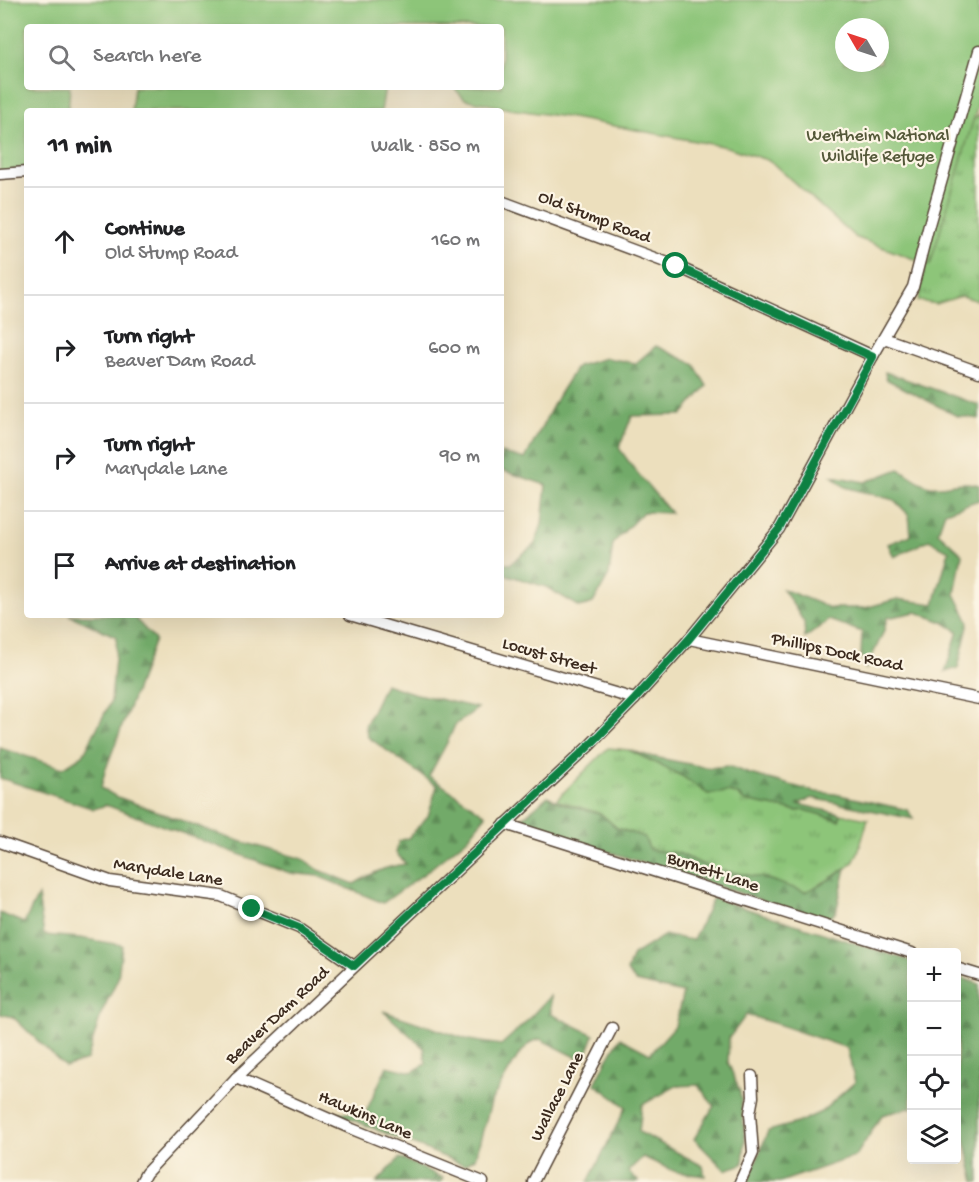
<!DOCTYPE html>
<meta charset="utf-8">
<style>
body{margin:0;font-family:"Gochi Hand",sans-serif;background:#f6f6f6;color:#202124}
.controls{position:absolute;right:18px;bottom:18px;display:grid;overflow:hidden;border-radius:6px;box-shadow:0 6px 24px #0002}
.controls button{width:54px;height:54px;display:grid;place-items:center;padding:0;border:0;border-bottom:2px solid #e0e0e0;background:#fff;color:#202124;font:30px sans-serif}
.compass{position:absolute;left:835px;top:18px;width:54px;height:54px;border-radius:50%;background:#fff;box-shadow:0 6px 24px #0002;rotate:309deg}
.stop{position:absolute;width:18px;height:18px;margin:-14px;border:4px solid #0b8043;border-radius:50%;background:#fff}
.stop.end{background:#0b8043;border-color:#fff;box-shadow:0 2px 6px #0008}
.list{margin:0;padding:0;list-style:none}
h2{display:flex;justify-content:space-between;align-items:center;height:78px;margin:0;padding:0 24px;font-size:26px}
h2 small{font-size:20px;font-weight:400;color:#757577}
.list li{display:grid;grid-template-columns:39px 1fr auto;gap:18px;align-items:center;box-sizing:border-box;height:108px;padding:0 24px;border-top:2px solid #e0e0e0}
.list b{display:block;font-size:22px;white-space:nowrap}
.list p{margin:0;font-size:20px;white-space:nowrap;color:#757577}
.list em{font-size:20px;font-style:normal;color:#757577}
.icon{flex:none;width:33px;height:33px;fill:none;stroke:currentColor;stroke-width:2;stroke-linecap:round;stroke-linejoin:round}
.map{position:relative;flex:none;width:979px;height:1182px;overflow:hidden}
.search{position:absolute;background:#fff;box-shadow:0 6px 24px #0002;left:24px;top:24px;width:480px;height:66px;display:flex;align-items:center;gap:15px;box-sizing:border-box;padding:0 21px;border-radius:6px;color:#757577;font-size:22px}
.panel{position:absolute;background:#fff;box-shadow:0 6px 24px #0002;left:24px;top:108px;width:480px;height:510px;border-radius:6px}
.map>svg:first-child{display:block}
</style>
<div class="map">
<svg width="979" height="1182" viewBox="0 0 979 1182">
<defs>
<pattern id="grass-tufts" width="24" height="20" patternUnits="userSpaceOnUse" patternTransform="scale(1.5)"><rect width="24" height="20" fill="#8dc579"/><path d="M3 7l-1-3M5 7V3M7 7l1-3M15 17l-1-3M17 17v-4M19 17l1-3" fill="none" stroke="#74a063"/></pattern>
<pattern id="forest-firs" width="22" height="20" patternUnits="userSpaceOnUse" patternTransform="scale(1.5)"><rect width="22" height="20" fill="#72aa69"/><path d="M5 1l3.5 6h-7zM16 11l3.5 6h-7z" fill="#5f8b56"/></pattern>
</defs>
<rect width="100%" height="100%" fill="#fcf5e5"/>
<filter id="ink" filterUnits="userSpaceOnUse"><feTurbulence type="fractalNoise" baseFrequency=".0167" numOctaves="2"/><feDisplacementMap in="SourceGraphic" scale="12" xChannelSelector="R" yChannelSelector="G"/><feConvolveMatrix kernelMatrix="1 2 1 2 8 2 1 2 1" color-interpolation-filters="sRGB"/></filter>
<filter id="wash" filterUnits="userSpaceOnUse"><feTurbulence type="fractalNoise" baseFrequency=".008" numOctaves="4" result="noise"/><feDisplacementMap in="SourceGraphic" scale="24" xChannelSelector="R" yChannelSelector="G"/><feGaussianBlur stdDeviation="1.35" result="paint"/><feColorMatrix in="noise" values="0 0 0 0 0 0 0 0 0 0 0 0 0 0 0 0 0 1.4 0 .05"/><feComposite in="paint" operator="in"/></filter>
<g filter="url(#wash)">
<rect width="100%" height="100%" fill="#ecdfbd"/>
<g fill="url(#grass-tufts)" stroke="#64784c" stroke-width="1.5">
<polygon points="979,114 979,301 961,296 936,304 918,301 934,225 964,131"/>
<path d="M608,748L629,750L682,776L708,794L727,792L737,794L745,801L797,811L805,810L839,820L841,814L868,819C865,829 859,853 854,861C847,872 817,886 805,892L764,878L712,869L678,853L650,850L644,837L617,828L601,814L556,800Z"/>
</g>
<g fill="url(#forest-firs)" stroke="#566a44" stroke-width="1.5">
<polygon points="656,346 694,364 707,386 682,415 632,416 619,448 634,469 671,513 643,512 613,543 609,575 593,603 580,607 546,587 501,573 501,563 510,564 535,544 542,524 546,485 501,470 501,453 525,459 558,396 577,366 606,358 636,363"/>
<polygon points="885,372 979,405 979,419 957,416 886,379"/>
<path d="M899,469C907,473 922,485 930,486C945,488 962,479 979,485V500L945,512L938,532L962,554L955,594L969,622L958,668L945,672L958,631L943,622L916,612L887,618L884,631L866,669L861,656L862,632L829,620L805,638L804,622L783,589L830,608H865L897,599L934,604L949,551L929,540L894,557L888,544L911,535L909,515L894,500L845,487L832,476L865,482Z"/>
<path d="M69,615H132L155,640L105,771L101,788L115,796L232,839L303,859L319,870L354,884C371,874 385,866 406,864L396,853L399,841L408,838L428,816L437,786L368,737L365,726L385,684L413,693L478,708L455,725L448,741L429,776L486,815L468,838L425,873L383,903L318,876L290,873L106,805L94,809L0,778V748L63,768L83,755L111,701L117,637Z"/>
<polygon points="629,750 649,756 709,768 728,766 750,774 816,792 835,794 908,810 913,819 812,798 798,804 841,814 839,820 805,810 797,811 745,801 737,794 727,792 708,794 682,776"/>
<polygon points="548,796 558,802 601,814 617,828 644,837 650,850 678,853 712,869 764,878 805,892 822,884 846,868 836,912 825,920 517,823"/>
<polygon points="38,896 44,935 80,938 122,945 118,978 101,1014 87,1060 65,1067 13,1017 0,1014 0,913 24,923"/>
<polygon points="713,898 911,961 911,1109 909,1108 882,1115 856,1156 780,1182 748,1182 768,1131 797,1123 821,1112 855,1082 847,1048 774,1023 746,1015 729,1038 728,1062 740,1092 745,1140 743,1164 725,1170 694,1139 714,1106 698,1085 676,1086 642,1105 639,1132 703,1166 705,1176 676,1172 643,1157 628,1171 639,1182 588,1182 626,1107 595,1084 607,1060 620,1038 650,1054 675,1026 683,993 636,982 627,971 633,955 665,935 672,937 693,940"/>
<polygon points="957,976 979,984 979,1182 975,1182 964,1136 957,1132"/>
<polygon points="550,996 551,1014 594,1035 584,1061 540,1039 531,1042 518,1056 492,1099 475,1158 464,1165 333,1112 365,1114 387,1066 412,1072 426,1064 424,1048 383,1011 469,1040 501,1045 524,1024"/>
<polygon points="400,1158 443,1178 441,1182 377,1182"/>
</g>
<g fill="#8dc579" stroke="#64784c" stroke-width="1.5" fill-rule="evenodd">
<path d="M0,0H979V101L930,265L855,237L770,161L727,147L572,118L510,109L465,99L453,87H501V27H27V87H70L68,111H27V167L0,172ZM844,27H880V63H844Z"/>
<polygon points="134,87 385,87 381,111 131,111"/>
</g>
</g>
<g filter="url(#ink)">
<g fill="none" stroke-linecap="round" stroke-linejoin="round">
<g stroke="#564536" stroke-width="13">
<g id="minor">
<polyline points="0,174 27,172"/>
<polyline points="501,201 676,266 873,356"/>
<polyline points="884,338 979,372"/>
<polyline points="350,615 635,699"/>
<polyline points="689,639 979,699"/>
<polyline points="505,824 912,953"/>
<polyline points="0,842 110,881 221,896 299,928 354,966"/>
<polyline points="956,968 979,975"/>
<polyline points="236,1078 352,1129 483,1182"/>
<polyline points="141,1182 146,1173 236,1078 590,745 635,699 689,639 779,529 873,356 913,287 930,221 979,51"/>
<polyline points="533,1182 612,1028"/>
<polyline points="740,1182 753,1153 750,1113 753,1097 752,1076"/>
</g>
</g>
<use href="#minor" stroke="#fff" stroke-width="10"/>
</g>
</g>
<g fill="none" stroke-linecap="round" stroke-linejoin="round" filter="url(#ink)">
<polyline stroke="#0b8043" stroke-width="8" points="252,909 299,928 354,966 590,745 635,699 689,639 779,529 873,357 676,266"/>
</g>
<g text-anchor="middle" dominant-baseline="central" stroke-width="4.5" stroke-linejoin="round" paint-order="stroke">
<g font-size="18" fill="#545839" stroke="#fcf5e5">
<text x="878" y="136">Wertheim National<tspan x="878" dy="21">Wildlife Refuge</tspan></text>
</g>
<g font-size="18" fill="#3b2a1e" stroke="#fcf5e5">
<text transform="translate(594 218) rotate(21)">Old Stump Road</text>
<text transform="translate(837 653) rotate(12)">Phillips Dock Road</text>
<text transform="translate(549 657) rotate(16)">Locust Street</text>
<text transform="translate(168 873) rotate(9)">Marydale Lane</text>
<text transform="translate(713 873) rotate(18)">Burnett Lane</text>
<text transform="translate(278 1016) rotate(-43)">Beaver Dam Road</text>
<text transform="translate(558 1097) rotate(-63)">Wallace Lane</text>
<text transform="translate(365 1116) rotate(23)">Hawkins Lane</text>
</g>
</g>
</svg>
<div class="controls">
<button>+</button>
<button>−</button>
<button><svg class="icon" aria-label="locate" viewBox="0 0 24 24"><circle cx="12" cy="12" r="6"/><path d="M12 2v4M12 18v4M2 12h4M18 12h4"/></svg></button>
<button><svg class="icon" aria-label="layers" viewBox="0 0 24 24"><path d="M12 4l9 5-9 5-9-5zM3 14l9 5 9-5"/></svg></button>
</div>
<svg class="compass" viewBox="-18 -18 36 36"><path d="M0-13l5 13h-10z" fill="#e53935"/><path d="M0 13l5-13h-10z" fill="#757577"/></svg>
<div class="stop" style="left:676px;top:266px"></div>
<div class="stop end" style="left:252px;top:909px"></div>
<div class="search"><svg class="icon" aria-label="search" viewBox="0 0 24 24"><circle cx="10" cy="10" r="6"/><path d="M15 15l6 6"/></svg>Search here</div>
<section class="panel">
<h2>11 min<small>Walk · 850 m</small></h2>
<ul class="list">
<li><svg class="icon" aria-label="ahead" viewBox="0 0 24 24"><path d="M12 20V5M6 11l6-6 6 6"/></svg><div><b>Continue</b><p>Old Stump Road</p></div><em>160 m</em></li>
<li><svg class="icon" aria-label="right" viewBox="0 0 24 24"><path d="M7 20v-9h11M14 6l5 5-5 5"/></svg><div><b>Turn right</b><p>Beaver Dam Road</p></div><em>600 m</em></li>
<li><svg class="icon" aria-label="right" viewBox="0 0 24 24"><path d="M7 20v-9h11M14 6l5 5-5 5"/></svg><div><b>Turn right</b><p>Marydale Lane</p></div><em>90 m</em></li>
<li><svg class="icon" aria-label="arrive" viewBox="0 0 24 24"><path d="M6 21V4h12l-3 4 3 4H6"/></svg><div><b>Arrive at destination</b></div></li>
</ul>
</section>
</div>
